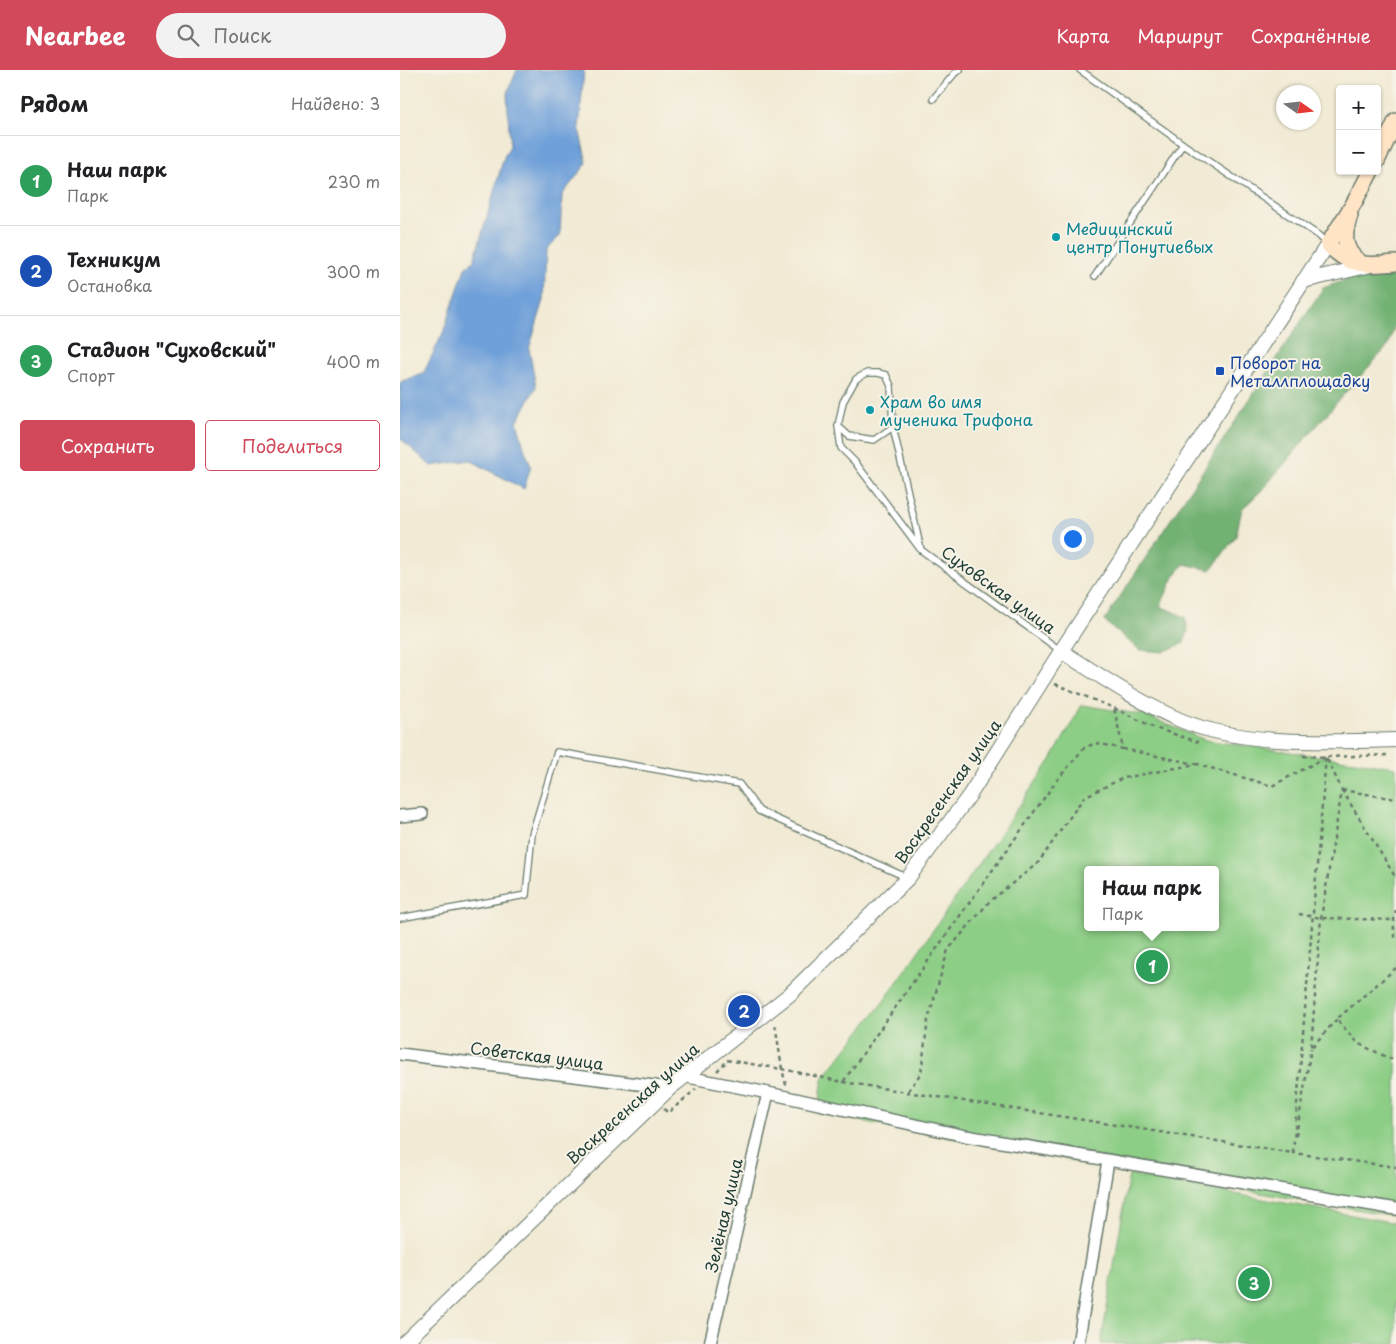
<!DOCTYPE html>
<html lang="ru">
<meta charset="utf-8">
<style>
body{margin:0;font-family:"Playpen Sans",sans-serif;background:#f2f2f2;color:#202124}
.controls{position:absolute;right:15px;top:15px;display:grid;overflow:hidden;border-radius:5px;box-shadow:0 1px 4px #0004}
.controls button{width:45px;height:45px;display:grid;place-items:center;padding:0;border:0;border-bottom:1px solid #e0e0e0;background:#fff;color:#202124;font:25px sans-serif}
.compass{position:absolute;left:876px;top:15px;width:45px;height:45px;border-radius:50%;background:#fff;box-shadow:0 1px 4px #0004;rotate:104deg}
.you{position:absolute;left:672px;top:468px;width:18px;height:18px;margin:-12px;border:4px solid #fff;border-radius:50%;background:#1a73e8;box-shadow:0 0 0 8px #1a73e833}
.badge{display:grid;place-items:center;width:32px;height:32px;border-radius:50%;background:#d1495b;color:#fff;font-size:16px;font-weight:700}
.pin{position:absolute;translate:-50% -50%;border:2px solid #fff;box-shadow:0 1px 5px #0006}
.popup{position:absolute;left:684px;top:796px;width:135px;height:65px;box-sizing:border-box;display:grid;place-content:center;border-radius:5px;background:#fff;filter:drop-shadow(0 1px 4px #0005);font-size:16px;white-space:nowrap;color:#757577}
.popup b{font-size:19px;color:#202124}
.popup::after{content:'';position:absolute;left:50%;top:100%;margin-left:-10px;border:10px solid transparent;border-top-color:#fff}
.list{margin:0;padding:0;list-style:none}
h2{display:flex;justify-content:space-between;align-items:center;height:65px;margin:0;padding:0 20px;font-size:21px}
h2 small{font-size:16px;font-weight:400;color:#757577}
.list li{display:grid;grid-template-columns:32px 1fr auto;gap:15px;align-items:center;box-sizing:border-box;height:90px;padding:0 20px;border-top:1px solid #e0e0e0}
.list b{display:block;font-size:19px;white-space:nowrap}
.list p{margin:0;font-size:16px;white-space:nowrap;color:#757577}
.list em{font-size:16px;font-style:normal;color:#757577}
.actions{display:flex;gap:10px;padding:15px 20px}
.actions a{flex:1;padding:11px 0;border:1px solid #d1495b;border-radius:5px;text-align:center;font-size:18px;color:#d1495b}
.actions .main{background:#d1495b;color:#fff}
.icon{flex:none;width:28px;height:28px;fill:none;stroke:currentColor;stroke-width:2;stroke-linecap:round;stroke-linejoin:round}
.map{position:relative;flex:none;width:996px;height:1274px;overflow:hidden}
header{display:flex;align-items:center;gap:30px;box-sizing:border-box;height:70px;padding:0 25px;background:#d1495b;color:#fff}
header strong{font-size:24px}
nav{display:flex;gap:28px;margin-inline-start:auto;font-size:18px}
.search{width:350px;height:45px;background:#f2f2f2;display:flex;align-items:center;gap:12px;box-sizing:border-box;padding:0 18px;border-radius:28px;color:#757577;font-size:19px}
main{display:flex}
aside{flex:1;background:#fff}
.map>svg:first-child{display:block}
</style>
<header>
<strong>Nearbee</strong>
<div class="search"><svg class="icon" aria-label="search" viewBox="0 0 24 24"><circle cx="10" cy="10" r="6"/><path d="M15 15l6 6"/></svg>Поиск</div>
<nav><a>Карта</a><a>Маршрут</a><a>Сохранённые</a></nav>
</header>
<main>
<aside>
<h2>Рядом<small>Найдено: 3</small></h2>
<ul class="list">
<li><span class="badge" style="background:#2e9e5b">1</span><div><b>Наш парк</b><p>Парк</p></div><em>230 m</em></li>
<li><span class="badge" style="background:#1a4fb4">2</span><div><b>Техникум</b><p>Остановка</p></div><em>300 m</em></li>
<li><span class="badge" style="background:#2e9e5b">3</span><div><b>Стадион &quot;Суховский&quot;</b><p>Спорт</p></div><em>400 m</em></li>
</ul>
<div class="actions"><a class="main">Сохранить</a><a>Поделиться</a></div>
</aside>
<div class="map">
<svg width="996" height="1274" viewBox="0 0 996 1274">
<rect width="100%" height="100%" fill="#f7f3e8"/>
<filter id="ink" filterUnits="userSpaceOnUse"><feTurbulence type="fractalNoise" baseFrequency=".02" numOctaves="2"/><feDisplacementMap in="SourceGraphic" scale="10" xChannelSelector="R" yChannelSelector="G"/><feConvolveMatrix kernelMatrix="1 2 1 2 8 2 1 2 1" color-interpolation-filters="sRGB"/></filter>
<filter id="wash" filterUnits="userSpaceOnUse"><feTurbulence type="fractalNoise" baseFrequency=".0096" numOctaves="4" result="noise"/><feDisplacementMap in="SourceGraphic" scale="20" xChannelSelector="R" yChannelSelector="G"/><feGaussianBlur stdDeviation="1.12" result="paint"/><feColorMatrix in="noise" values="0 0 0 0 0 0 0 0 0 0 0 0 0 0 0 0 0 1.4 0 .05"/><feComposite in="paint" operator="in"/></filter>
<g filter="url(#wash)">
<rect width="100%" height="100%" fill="#f1ead4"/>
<g fill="#8cce85" stroke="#56865c" fill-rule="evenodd">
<path d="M682,635L744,645L805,670L996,697V1146L685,1093L418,1043L423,1008L484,931L651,690ZM688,800H816V857H688Z"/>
<polygon points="729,1105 996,1153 996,1274 701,1274"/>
</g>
<polygon fill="#71b172" stroke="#487753" points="966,203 996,205 996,251 988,276 944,324 862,420 842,439 836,466 811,500 784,494 774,507 760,536 785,547 788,560 784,573 763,582 740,580 704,551 923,218"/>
<polygon fill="#6fa0d9" stroke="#476e86" points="117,0 184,0 179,59 187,93 162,125 160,166 146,180 144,230 129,279 136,317 117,352 125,381 131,396 124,419 70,390 31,396 0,368 0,313 2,311 23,304 43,263 65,198 74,191 104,87 110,76 107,24"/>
</g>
<g filter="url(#ink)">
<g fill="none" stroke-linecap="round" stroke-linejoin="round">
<g stroke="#687a6c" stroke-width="8">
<g id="service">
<polyline points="680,0 783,74 918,165 928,174"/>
<polyline points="533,29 555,3 560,0"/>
<polyline points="695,206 783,74"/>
<polyline points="438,356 449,366 474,370 493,357"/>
<polyline points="521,480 493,357 491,316 486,305 478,303 467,303 456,309 443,332 438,356 441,378 455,392 521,480 661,581"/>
<polyline points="0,848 126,825 132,764 157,682 339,714 359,741 508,808"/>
</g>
</g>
<g stroke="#687a6c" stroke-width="14">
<g id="minor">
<polyline points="0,746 22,744"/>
<polyline points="0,984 270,1018"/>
<polyline points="283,1006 368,1023 566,1066 996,1139"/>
<polyline points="310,1274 368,1023"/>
<polyline points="678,1274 708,1091"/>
</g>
</g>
<g stroke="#687a6c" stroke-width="16">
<g id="tertiary">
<polyline points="903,211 967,196"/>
<path d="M661,581C699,605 738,632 780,650C840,676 931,672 996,670"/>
<polyline points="3,1274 270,1018 389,925 508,808 569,726 661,581 928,174"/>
</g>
</g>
<g stroke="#687a6c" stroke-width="18">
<g id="secondary">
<polyline points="977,91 996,51"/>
<path d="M971,101L954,133L928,174C948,197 967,196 996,193"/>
<path d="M950,145C944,163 942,180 959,191"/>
</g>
</g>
<g stroke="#687a6c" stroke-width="2.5" stroke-dasharray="4 4" stroke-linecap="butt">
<polyline points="655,614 714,638 755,658 798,672"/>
<polyline points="723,679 796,694"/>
<polyline points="903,686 926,687 987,685"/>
<polyline points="942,720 996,808"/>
<polyline points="942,720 996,729"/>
<path d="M996,840C993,851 993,860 996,870"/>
<polyline points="899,844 921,848 994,850"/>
<polyline points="996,898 937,949 957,973 991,989 996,988"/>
<polyline points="327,990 382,999 375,953"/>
<polyline points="317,1001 325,993"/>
<polyline points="443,1012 893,1083 926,687 942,720 921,848 911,978 937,949"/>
<polyline points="386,1015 382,999 443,1012 549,861 657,710 684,678 696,673 723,679 714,638"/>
<polyline points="508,1021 521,1003 528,950 548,880 589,832 638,793 684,727 723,708 797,694 872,716 926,687"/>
<polyline points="264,1039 268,1043 296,1019"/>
<polyline points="896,1066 911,978"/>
<polyline points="893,1081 893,1083 996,1097"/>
</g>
<use href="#service" stroke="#fff" stroke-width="5.5"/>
<use href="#minor" stroke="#fff" stroke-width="11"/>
<use href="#tertiary" stroke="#fff" stroke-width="14"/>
<use href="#secondary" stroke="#ffe4c6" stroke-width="15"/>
</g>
</g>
<g fill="#0f9aa8" stroke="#f7f3e8" stroke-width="2">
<circle cx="656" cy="167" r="5"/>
<circle cx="470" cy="340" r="5"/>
</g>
<rect fill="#1a4fb4" stroke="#f7f3e8" stroke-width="2" x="815" y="296" width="10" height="10" rx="2.5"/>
<g text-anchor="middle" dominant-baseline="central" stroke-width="4" stroke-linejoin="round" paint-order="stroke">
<g font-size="16" fill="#0d838f" stroke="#f7f3e8" text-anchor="start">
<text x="666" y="158">Медицинский<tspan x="666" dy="18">центр Понутиевых</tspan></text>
<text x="480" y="331">Храм во имя<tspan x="480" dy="18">мученика Трифона</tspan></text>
</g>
<g font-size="16" fill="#164399" stroke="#f7f3e8" text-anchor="start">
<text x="830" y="292">Поворот на<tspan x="830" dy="18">Металлплощадку</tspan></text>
</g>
<g font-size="16" fill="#1f3d34" stroke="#f7f3e8">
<text transform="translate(599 519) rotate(36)">Суховская улица</text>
<text transform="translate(547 721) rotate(-55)">Воскресенская улица</text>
<text transform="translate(137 985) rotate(7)">Советская улица</text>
<text transform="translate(232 1033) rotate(-42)">Воскресенская улица</text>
<text transform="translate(323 1145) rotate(-77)">Зелёная улица</text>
</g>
</g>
</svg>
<div class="controls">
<button>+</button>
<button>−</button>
</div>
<svg class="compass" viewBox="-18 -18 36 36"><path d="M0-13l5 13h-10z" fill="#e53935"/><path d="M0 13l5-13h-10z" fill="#757577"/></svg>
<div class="you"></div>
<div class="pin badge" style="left:752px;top:896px;background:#2e9e5b">1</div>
<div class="popup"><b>Наш парк</b>Парк</div>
<div class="pin badge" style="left:344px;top:941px;background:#1a4fb4">2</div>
<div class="pin badge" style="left:854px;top:1213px;background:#2e9e5b">3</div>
</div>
</main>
